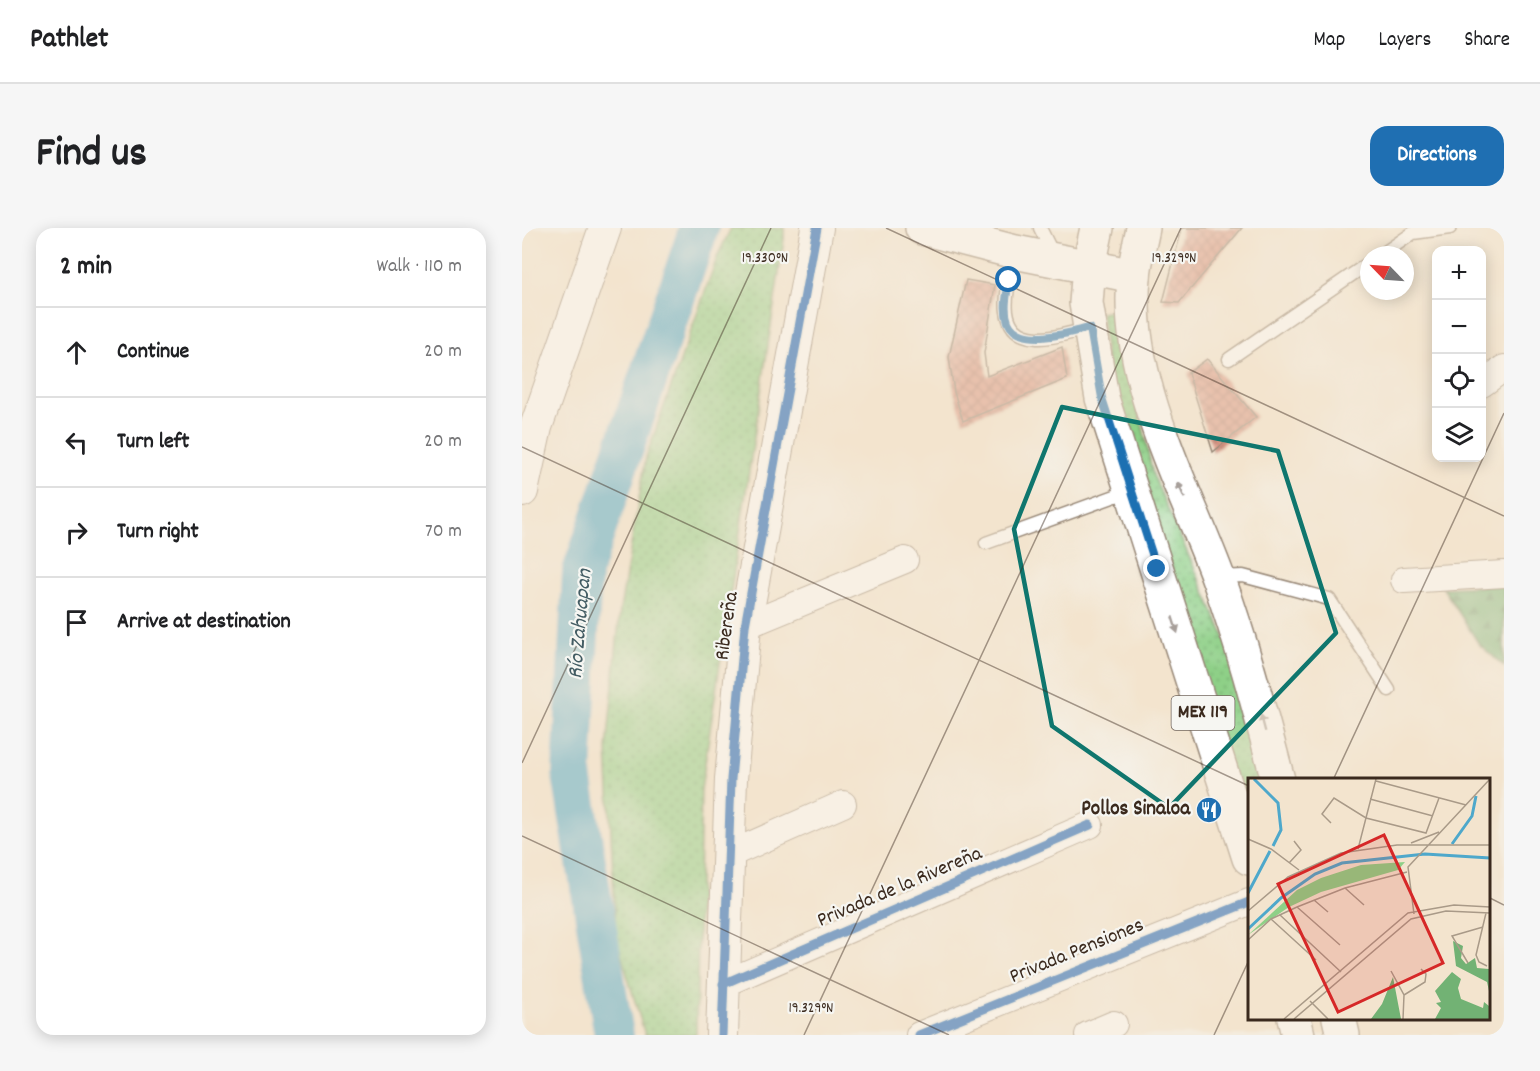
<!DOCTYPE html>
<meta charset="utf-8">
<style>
body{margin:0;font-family:Dekko,sans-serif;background:#f6f6f6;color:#202124}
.controls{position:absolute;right:18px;top:18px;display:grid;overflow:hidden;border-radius:12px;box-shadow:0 3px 15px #0003}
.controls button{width:54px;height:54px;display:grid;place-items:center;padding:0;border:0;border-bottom:2px solid #e0e0e0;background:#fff;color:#202124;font:30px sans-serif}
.compass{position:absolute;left:838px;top:18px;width:54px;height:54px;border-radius:50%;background:#fff;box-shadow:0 3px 15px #0003;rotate:295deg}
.stop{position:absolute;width:18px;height:18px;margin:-14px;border:4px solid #1f6fb2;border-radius:50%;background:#fff}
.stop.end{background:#1f6fb2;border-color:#fff;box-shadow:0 2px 6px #0008}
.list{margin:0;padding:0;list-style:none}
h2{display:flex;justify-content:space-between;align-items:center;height:78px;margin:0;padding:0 24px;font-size:26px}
h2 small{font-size:20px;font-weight:400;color:#757577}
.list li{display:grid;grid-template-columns:39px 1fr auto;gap:18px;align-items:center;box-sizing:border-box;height:90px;padding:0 24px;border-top:2px solid #e0e0e0}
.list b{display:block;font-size:22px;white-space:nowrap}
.list em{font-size:20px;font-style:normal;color:#757577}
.icon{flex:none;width:33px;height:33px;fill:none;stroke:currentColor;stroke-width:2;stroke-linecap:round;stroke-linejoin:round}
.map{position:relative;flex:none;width:982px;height:807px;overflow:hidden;border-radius:18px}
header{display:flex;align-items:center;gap:36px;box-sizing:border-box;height:84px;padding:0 30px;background:#fff;border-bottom:2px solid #e0e0e0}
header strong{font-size:28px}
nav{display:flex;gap:33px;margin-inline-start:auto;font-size:21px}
.intro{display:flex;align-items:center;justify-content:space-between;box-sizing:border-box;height:144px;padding:0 36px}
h1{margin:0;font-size:42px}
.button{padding:15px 27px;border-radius:18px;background:#1f6fb2;color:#fff;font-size:21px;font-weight:700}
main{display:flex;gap:36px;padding:0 36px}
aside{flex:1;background:#fff;border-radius:18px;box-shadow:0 3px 15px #0003}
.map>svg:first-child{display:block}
</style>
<header>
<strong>Pathlet</strong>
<nav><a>Map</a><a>Layers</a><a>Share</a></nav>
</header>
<div class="intro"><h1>Find us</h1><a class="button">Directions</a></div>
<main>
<aside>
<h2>2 min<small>Walk · 110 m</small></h2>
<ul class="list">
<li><svg class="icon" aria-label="ahead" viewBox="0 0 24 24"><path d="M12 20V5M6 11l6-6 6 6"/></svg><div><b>Continue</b></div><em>20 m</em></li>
<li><svg class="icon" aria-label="left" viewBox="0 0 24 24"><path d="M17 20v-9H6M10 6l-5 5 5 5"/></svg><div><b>Turn left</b></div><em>20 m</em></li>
<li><svg class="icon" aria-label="right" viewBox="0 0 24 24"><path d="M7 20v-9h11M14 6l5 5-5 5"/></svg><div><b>Turn right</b></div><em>70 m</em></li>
<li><svg class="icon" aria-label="arrive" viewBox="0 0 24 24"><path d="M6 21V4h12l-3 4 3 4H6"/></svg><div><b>Arrive at destination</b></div></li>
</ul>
</aside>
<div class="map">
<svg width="982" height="807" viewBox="0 0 982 807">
<defs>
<pattern id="green-dots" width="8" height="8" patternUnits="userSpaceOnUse" patternTransform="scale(1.5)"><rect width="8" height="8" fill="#8ed087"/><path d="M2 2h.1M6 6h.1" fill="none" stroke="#75a96e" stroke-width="1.8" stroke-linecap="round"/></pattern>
<pattern id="forest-firs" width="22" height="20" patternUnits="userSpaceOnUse" patternTransform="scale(1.5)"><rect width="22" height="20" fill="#72b274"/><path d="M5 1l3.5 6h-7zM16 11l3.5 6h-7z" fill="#5f915f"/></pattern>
<pattern id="building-cross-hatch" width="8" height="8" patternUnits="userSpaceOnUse" patternTransform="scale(1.5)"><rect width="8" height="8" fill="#dd9885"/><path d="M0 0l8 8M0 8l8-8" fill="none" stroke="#b47c6c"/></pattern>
</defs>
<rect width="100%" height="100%" fill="#f6f6f2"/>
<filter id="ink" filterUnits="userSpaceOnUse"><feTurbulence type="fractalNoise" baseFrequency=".0167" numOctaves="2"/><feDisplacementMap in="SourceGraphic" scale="12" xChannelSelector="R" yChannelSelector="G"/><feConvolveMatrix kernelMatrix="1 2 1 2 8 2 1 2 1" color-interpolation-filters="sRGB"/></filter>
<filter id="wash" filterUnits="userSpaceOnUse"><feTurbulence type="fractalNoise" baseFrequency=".008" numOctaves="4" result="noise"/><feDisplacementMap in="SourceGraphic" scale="24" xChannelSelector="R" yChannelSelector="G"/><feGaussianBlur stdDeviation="1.35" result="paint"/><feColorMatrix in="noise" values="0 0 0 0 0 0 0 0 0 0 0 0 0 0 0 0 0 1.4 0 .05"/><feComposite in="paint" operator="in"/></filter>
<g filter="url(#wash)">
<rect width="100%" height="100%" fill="#f3e4ce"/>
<g fill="url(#green-dots)" stroke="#647d52" stroke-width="1.5">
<polygon points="209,0 262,0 262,11 179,562 174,807 123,807 94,710 85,521 98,382 124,229 196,27"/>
<polygon points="596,82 631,247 701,405 750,552 727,552 727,605 588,169 579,85"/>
</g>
<polygon fill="url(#forest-firs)" stroke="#566e49" stroke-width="1.5" points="982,357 982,438 957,416 921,360"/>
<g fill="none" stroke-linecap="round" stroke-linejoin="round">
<polyline stroke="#4ea8cb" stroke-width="40" points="92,807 50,547 60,344 177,0"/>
</g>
<g id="blocks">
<g fill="url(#building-cross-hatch)">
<polygon points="660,0 720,0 657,75 641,74"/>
<polygon points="444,52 473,57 462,125 465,148 540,119 545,151 441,193 432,164 427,129"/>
<polygon points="685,131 734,189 691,224 666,145"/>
</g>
</g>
</g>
<g filter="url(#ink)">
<use href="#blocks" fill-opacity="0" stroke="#978776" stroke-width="1.5"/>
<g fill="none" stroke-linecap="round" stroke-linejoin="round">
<g stroke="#978776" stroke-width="15">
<g id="service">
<polyline points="518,0 532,28"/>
<path d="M493,25C487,54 469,107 515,110C531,111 550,104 566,101"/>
<polyline points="859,27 891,5 928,0"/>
<polyline points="707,131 847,35"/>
<polyline points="464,315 607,263"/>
<polyline points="698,349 721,348 807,371 867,462"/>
</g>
</g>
<g stroke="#978776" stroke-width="28">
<g id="minor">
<polyline points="960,156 982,140"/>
<polyline points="882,352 982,346"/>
<polyline points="223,398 383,332"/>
<polyline points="206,627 321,576"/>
<polyline points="201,756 568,597"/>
<polyline points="397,807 727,674"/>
<polyline points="566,807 592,796"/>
</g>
</g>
<g stroke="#978776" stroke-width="34">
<g id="tertiary">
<polyline points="0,263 14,199 83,0"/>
<polyline points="200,807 209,551 223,398 295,0"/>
</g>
</g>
<g stroke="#978776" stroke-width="36">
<polyline id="secondary" points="400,0 493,24 612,48"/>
</g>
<g stroke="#978776" stroke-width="36">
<g id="primary">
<polyline points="575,0 567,38 564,75 580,170 727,630"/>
<path d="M621,0C618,16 613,33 612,49C602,152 663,259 697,352C721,418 738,484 756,552"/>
<polyline points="772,790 776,807"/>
<polyline points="817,790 821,807"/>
</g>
</g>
<use href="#service" stroke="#fff" stroke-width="12"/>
<use href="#minor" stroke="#fff" stroke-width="26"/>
<use href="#tertiary" stroke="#fff" stroke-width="32"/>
<use href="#secondary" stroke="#fff" stroke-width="33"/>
<use href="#primary" stroke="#fff" stroke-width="33"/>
<g stroke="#f6f6f2" stroke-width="13">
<g id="cycleway">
<polyline points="201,756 568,597"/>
<polyline points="200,807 209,551 223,398 295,0"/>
<polyline points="397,807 727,674"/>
</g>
</g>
<use href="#cycleway" stroke="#0057b8" stroke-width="9"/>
</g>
<defs><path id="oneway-solid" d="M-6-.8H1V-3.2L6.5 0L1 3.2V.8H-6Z" transform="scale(1.5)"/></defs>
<g fill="#a79f9a">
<use href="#oneway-solid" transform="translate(659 262) rotate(-114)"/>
<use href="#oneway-solid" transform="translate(653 397) rotate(72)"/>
<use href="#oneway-solid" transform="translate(741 495) rotate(-105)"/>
</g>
</g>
<g fill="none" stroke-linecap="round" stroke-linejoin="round" filter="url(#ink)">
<path stroke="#1f6fb2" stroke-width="8" d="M487,52C485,66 481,81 486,94C497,121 548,104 568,100L580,170L635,341"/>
</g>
<path d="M0 0H982V807H0ZM540,179L756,223L814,405L647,580L530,498L492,301Z" fill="#f3e4ce" fill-opacity=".55" fill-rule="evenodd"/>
<path fill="none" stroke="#0f766e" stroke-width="4.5" stroke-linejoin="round" d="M540,179L756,223L814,405L647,580L530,498L492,301Z"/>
<path fill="none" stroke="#3b2a1e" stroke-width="1.5" stroke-opacity="0.45" d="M364,0L982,288M0,219L727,558M0,535L249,0M811,552L982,185M0,608L427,807M966,669L982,677M282,807L659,0M692,807L727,732"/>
<defs>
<g id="restaurant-disc" transform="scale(1.35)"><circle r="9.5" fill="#1f6fb2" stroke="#f6f6f2"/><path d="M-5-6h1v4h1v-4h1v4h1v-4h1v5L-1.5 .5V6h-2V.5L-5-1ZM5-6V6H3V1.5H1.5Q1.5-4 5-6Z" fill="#fff"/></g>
</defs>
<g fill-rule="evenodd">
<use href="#restaurant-disc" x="687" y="582"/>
</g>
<g text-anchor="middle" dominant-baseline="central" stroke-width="4.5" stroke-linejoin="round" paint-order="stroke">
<rect fill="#f6f6f2" stroke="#73675e" stroke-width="1.5" x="649.5" y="468" width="63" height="34" rx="4.5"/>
<g font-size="20" font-weight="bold" fill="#3b2a1e">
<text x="681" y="485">MEX 119</text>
</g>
<g font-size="21" fill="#3b2a1e" stroke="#f6f6f2">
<text transform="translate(206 398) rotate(-82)">Ribereña</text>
<text transform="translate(378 660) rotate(-23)">Privada de la Rivereña</text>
<text transform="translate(555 724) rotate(-22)">Privada Pensiones</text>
</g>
<g font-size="21" font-weight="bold" fill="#3b2a1e" stroke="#f6f6f2" text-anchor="end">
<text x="668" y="582">Pollos Sinaloa</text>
</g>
<g font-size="22" font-style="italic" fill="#435c63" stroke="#f6f6f2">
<text transform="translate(59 396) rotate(-85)">Río Zahuapan</text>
</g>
</g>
<g transform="translate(726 550)">
<rect width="242" height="242" fill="#f3e4ce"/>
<path d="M157,84L150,92L73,114L41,129L0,157L49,112L73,100L113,87Z" fill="#8ed087"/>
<path d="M205,163L215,168L213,180L218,186L227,180L229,190L241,191V213L239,204L208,188ZM204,194L213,201L210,210L213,221L235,230L236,224L241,228V241H187L193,230L188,225L193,224L187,213ZM145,199L153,241H123L134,226Z" fill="#72b274"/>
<path fill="none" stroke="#4ea8cb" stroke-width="3" d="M6,1L30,25L33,52L25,68M204,66L224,38L228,18M0,115L22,73M0,151L33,120L67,96L94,85L177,76L242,80"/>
<path fill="none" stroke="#a99a88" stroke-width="1.5" d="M128,3L218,27M122,21L185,38M83,45L74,36L86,20L118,40L178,55L191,20M0,61L23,71L51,92M163,65L191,54M110,71L128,1M41,85L53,72L46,63M97,110L116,127M66,122L80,134M49,129L92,167M0,133L40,99L93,75L149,67H242M238,135L228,177L231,184L239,188M166,136L160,89L242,1M32,137L93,194M23,141L68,182M0,162L23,141L49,129L97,110L159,94M220,185L204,158L235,149M143,193L156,217L155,241M156,217L177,204L178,196L173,191M62,223L80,241M36,241L160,135L206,127L242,129M46,241L163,141L198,133L242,135"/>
<path fill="#d62828" fill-opacity="0.15" stroke="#d62828" stroke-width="3" d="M136,57L195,185L90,234L30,106Z"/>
<rect width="242" height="242" fill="none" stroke="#3b2a1e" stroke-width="3"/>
</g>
<g font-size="15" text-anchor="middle" fill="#3b2a1e" stroke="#f6f6f2" stroke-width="4.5" stroke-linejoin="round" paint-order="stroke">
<text x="243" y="34">19.330°N</text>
<text x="652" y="34">19.329°N</text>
<text x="289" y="784">19.329°N</text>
</g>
</svg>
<div class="controls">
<button>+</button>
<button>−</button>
<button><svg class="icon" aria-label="locate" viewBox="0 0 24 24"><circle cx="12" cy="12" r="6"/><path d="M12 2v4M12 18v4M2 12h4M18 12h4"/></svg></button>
<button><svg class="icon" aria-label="layers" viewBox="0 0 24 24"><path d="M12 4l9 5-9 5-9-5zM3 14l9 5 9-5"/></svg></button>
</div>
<svg class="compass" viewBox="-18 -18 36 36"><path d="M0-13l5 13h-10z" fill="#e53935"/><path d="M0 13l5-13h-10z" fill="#757577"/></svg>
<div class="stop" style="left:487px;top:52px"></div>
<div class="stop end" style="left:635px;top:341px"></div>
</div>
</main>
